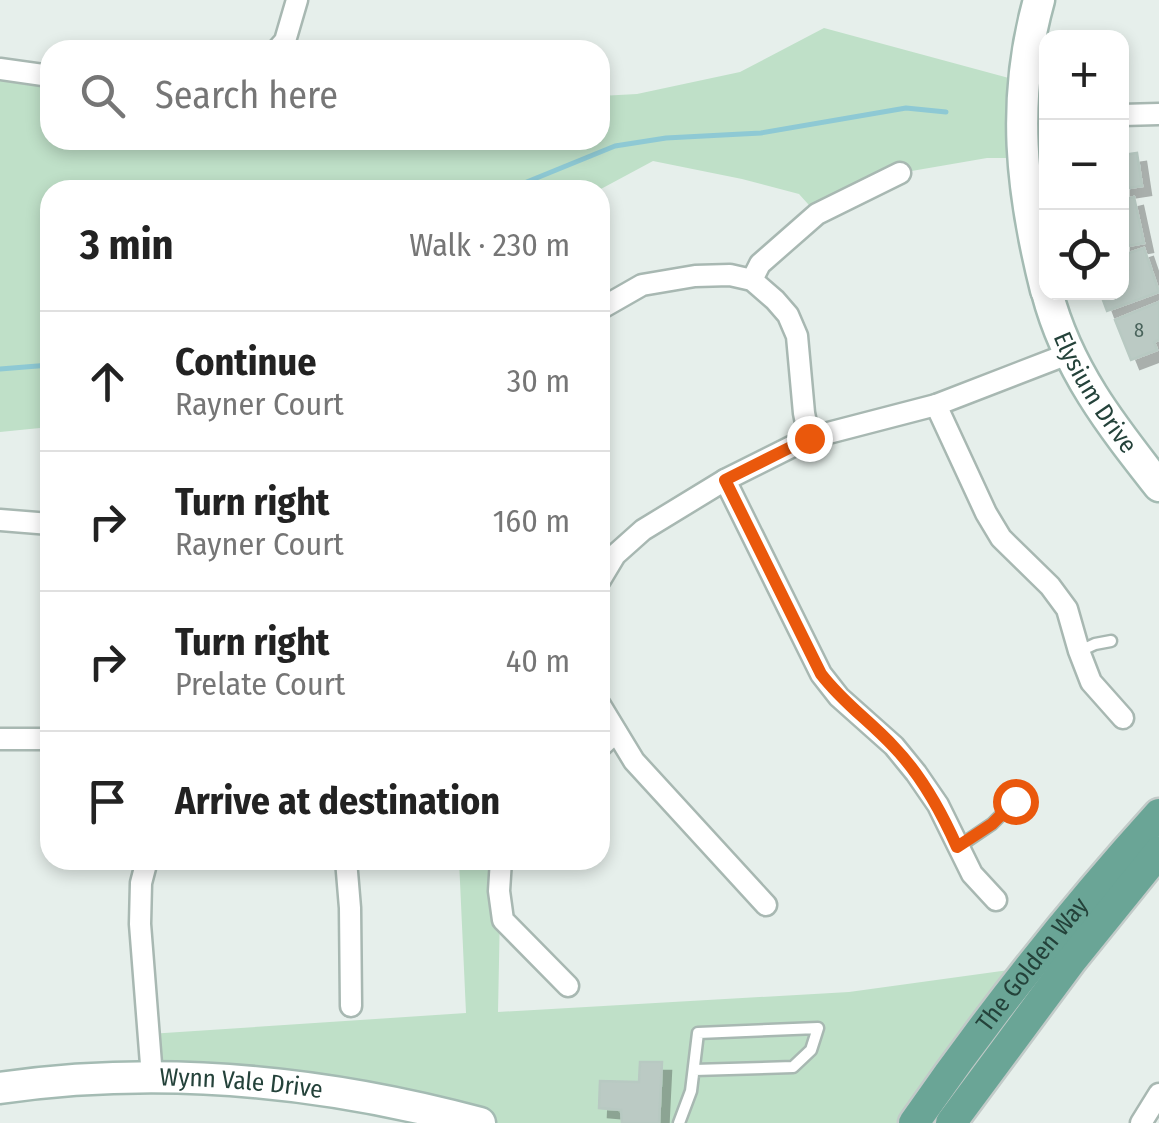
<!DOCTYPE html>
<meta charset="utf-8">
<style>
body{margin:0;font-family:"Fira Sans Condensed",sans-serif;background:#f2f2f2;color:#222}
.controls{position:absolute;right:30px;top:30px;display:grid;overflow:hidden;border-radius:20px;box-shadow:0 5px 15px #0003}
.controls button{width:90px;height:90px;display:grid;place-items:center;padding:0;border:0;border-bottom:2px solid #e0e0e0;background:#fff;color:#222;font:50px sans-serif}
.stop{position:absolute;width:30px;height:30px;margin:-22px;border:8px solid #ea580c;border-radius:50%;background:#fff}
.stop.end{background:#ea580c;border-color:#fff;box-shadow:0 2px 10px #0008}
.list{margin:0;padding:0;list-style:none}
h2{display:flex;justify-content:space-between;align-items:center;height:130px;margin:0;padding:0 40px;font-size:42px}
h2 small{font-size:32px;font-weight:400;color:#767676}
.list li{display:grid;grid-template-columns:65px 1fr auto;gap:30px;align-items:center;box-sizing:border-box;height:140px;padding:0 40px;border-top:2px solid #e0e0e0}
.list b{display:block;font-size:38px;white-space:nowrap}
.list p{margin:0;font-size:32px;white-space:nowrap;color:#767676}
.list em{font-size:32px;font-style:normal;color:#767676}
.icon{flex:none;width:55px;height:55px;fill:none;stroke:currentColor;stroke-width:2;stroke-linecap:round;stroke-linejoin:round}
.map{position:relative;flex:none;width:1159px;height:1123px;overflow:hidden}
.search{position:absolute;background:#fff;box-shadow:0 5px 15px #0003;left:40px;top:40px;width:570px;height:110px;display:flex;align-items:center;gap:25px;box-sizing:border-box;padding:0 35px;border-radius:30px;color:#767676;font-size:38px}
.panel{position:absolute;background:#fff;box-shadow:0 5px 15px #0003;left:40px;top:180px;width:570px;height:690px;border-radius:30px}
.map>svg:first-child{display:block}
</style>
<div class="map">
<svg width="1159" height="1123" viewBox="0 0 1159 1123">
<defs>
<filter id="shadow"><feDropShadow dx="9" dy="9" stdDeviation="0" flood-color="#0004"/></filter>
</defs>
<rect width="100%" height="100%" fill="#e6efeb"/>
<g fill="#bfe0c8">
<polygon points="824,28 1024,82 1023,158 987,158 900,173 817,214 799,194 742,179 653,161 599,190 50,190 50,427 0,432 0,69 50,76 50,140 600,140 600,96 637,94 740,72"/>
<polygon points="459,860 501,860 498,1012 849,992 1031,967 915,1123 479,1123 152,1077 149,1034 466,1013"/>
</g>
<g fill="none" stroke-linecap="round" stroke-linejoin="round">
<g stroke="#8ec9d4" stroke-width="5">
<polyline points="507,190 615,146 666,138 761,133 906,108 946,112"/>
<polyline points="0,369 50,365"/>
</g>
</g>
<g fill="#bbcac4" stroke="#b8c9c2" stroke-width="2.5" filter="url(#shadow)">
<polygon points="1137,153 1142,186 1122,189 1122,155"/>
<polygon points="1134,197 1144,243 1122,247 1122,200"/>
<polygon points="1144,248 1159,292 1107,311 1100,292 1122,292 1122,273 1128,270 1123,255"/>
<polygon points="1159,302 1159,340 1154,342 1157,350 1131,360 1115,320"/>
<polygon points="640,1062 662,1062 659,1123 622,1123 621,1110 599,1108 600,1081 639,1082"/>
</g>
<g fill="none" stroke-linecap="round" stroke-linejoin="round">
<g stroke="#a8b8b2" stroke-width="15">
<g id="lane">
<polyline points="1080,651 1095,644 1111,641"/>
<polyline points="958,847 992,824 1015,801"/>
<polyline points="679,1123 691,1091 698,1033 818,1028 811,1050 793,1067 694,1070"/>
</g>
</g>
<g stroke="#a8b8b2" stroke-width="25">
<g id="street">
<polyline points="277,50 285,41 297,0"/>
<polyline points="0,69 50,76"/>
<polyline points="1122,115 1159,114"/>
<polyline points="752,280 760,264 817,214 900,173"/>
<polyline points="600,309 642,285 695,276 730,275 752,280 775,300 788,315 797,336 804,413 809,438"/>
<polyline points="936,405 986,513 1001,538 1050,586 1067,609 1079,651 1091,682 1123,718"/>
<polyline points="725,480 821,674 839,697 894,746 916,773 938,805 972,874 996,900"/>
<polyline points="0,520 50,524"/>
<polyline points="600,580 615,555 643,530 725,480 809,438 936,405 1068,354"/>
<polyline points="600,705 634,761 766,905"/>
<polyline points="0,739 42,739 50,742"/>
<polyline points="600,747 616,732"/>
<polyline points="147,860 141,883 140,924 152,1077"/>
<polyline points="346,860 350,908 351,1006"/>
<polyline points="501,860 499,891 503,920 568,986"/>
<polyline points="1141,1123 1159,1094"/>
</g>
</g>
<g stroke="#a4bbb3" stroke-width="35">
<g id="secondary">
<path d="M1039,0C1011,100 1021,191 1046,290"/>
<path id="s1" d="M1047,292C1067,369 1111,425 1159,486"/>
<path id="s2" d="M0,1088C161,1065 324,1081 480,1123"/>
</g>
</g>
<g stroke="#c2cac8" stroke-width="35">
<g id="primary">
<path id="s3" d="M914,1123C989,1015 1071,911 1159,814"/>
<polyline points="951,1123 1071,961 1159,852"/>
</g>
</g>
<use href="#lane" stroke="#fff" stroke-width="10"/>
<use href="#street" stroke="#fff" stroke-width="20"/>
<use href="#secondary" stroke="#fff" stroke-width="30"/>
<use href="#primary" stroke="#6aa596" stroke-width="30"/>
</g>
<g fill="none" stroke-linecap="round" stroke-linejoin="round">
<path stroke="#ea580c" stroke-width="12" d="M809,438L725,480L821,674C844,704 869,720 894,747C922,776 941,811 957,847L992,824L1015,801"/>
</g>
<g text-anchor="middle" dominant-baseline="central" stroke-width="9" stroke-linejoin="round" paint-order="stroke">
<g font-size="20" fill="#4a645c">
<text x="1139" y="330">8</text>
</g>
<g font-size="25" fill="#24423a" stroke="#f7fbf9">
<text stroke="none"><textPath href="#s1" startOffset="112">Elysium Drive</textPath></text>
<text stroke="none"><textPath href="#s3" startOffset="198">The Golden Way</textPath></text>
<text stroke="none"><textPath href="#s2" startOffset="242">Wynn Vale Drive</textPath></text>
</g>
</g>
</svg>
<div class="controls">
<button>+</button>
<button>−</button>
<button><svg class="icon" aria-label="locate" viewBox="0 0 24 24"><circle cx="12" cy="12" r="6"/><path d="M12 2v4M12 18v4M2 12h4M18 12h4"/></svg></button>
</div>
<div class="stop" style="left:1015px;top:801px"></div>
<div class="stop end" style="left:809px;top:438px"></div>
<div class="search"><svg class="icon" aria-label="search" viewBox="0 0 24 24"><circle cx="10" cy="10" r="6"/><path d="M15 15l6 6"/></svg>Search here</div>
<section class="panel">
<h2>3 min<small>Walk · 230 m</small></h2>
<ul class="list">
<li><svg class="icon" aria-label="ahead" viewBox="0 0 24 24"><path d="M12 20V5M6 11l6-6 6 6"/></svg><div><b>Continue</b><p>Rayner Court</p></div><em>30 m</em></li>
<li><svg class="icon" aria-label="right" viewBox="0 0 24 24"><path d="M7 20v-9h11M14 6l5 5-5 5"/></svg><div><b>Turn right</b><p>Rayner Court</p></div><em>160 m</em></li>
<li><svg class="icon" aria-label="right" viewBox="0 0 24 24"><path d="M7 20v-9h11M14 6l5 5-5 5"/></svg><div><b>Turn right</b><p>Prelate Court</p></div><em>40 m</em></li>
<li><svg class="icon" aria-label="arrive" viewBox="0 0 24 24"><path d="M6 21V4h12l-3 4 3 4H6"/></svg><div><b>Arrive at destination</b></div></li>
</ul>
</section>
</div>
